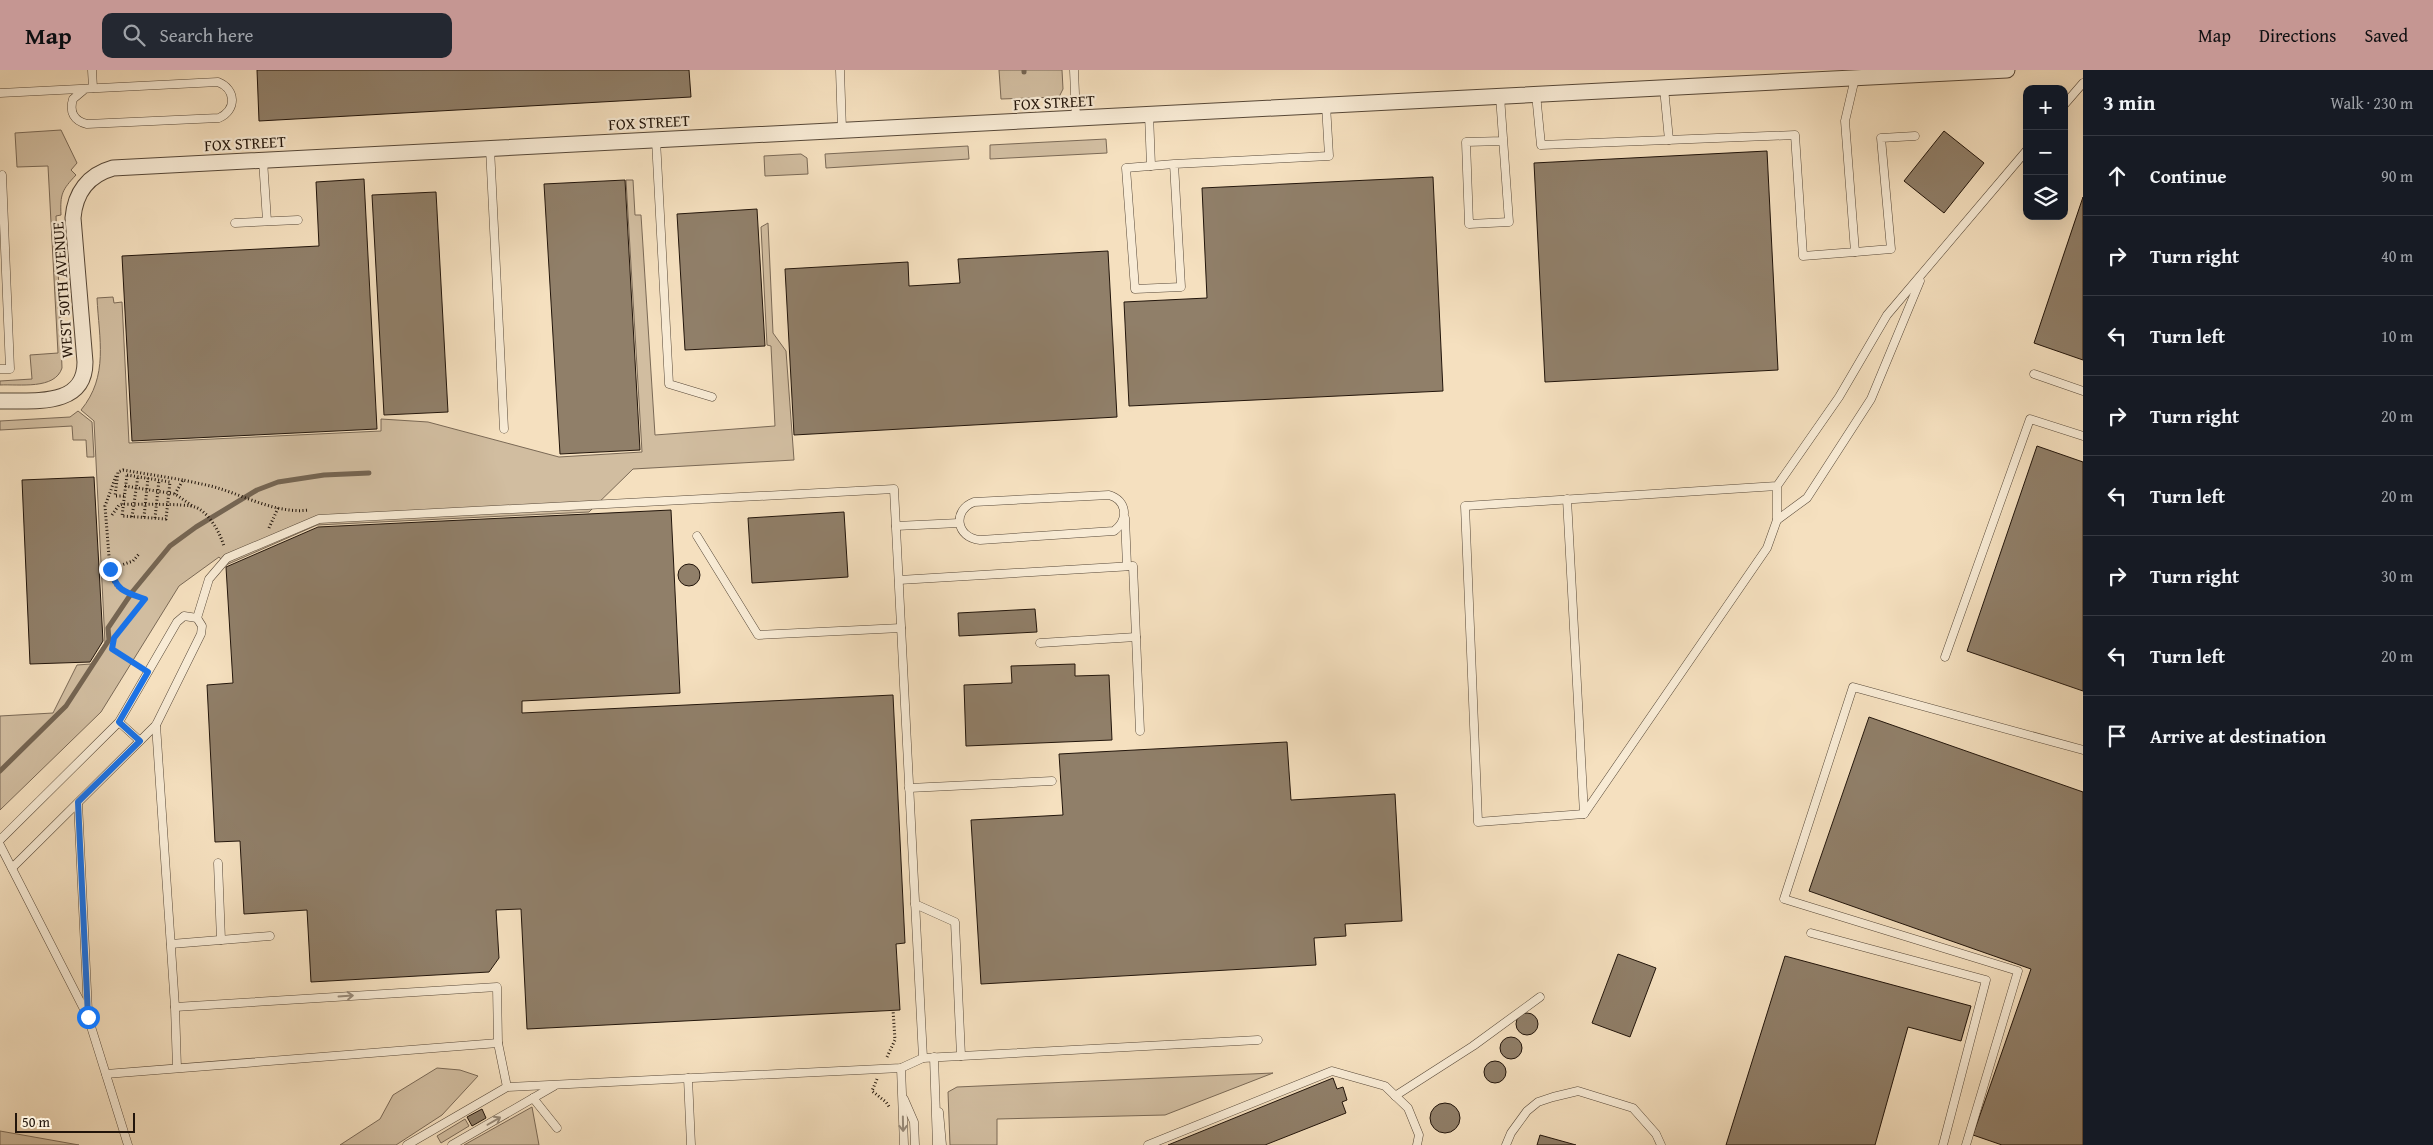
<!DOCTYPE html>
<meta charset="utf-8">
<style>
body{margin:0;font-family:"Gentium Book Plus",serif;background:#242831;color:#f1f3f6}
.controls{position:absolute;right:15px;top:15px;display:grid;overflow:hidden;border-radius:10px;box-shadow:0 5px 20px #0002}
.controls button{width:45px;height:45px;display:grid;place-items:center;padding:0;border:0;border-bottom:1px solid #363941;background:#171b24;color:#f1f3f6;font:25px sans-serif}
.scale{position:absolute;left:15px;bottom:12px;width:120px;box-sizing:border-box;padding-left:5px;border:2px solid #22150b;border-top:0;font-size:14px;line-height:18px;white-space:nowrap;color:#22150b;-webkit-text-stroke:4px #f8ebd5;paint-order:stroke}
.stop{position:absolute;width:15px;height:15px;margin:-11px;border:4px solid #1a73e8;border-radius:50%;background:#fff}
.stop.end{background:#1a73e8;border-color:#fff;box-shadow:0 1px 5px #0008}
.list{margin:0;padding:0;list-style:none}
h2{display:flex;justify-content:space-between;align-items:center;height:65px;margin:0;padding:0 20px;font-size:21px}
h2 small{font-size:16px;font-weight:400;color:#9ea1a6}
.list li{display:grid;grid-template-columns:32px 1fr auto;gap:15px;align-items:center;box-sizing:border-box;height:80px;padding:0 20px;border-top:1px solid #363941}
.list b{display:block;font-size:19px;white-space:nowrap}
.list em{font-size:16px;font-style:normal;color:#9ea1a6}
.icon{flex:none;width:28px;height:28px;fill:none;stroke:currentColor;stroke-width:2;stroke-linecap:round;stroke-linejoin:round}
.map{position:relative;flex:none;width:2083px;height:1075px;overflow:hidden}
header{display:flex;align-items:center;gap:30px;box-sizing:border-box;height:70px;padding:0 25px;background:#c59692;color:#111}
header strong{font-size:24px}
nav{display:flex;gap:28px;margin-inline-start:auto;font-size:18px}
.search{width:350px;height:45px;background:#242831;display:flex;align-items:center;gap:12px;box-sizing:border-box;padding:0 18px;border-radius:10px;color:#9ea1a6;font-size:19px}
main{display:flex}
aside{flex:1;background:#171b24}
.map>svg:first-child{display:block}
</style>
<header>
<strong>Map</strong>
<div class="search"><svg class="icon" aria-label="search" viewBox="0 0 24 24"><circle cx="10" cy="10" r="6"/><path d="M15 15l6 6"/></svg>Search here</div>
<nav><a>Map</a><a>Directions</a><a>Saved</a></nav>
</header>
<main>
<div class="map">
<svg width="2083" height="1075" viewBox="0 0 2083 1075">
<rect width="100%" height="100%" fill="#f5e0bf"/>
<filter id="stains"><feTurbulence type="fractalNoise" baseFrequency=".004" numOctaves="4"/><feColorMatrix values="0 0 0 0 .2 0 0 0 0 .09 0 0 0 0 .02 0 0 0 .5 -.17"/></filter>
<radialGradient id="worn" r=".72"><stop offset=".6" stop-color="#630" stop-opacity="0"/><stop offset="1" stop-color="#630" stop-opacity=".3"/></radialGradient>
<g fill="#d1bda0" stroke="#7a6956">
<polygon points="999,0 1062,0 1063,19 1059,27 1001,29"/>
<path d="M61,60L77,93L71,100L76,105C62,120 60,124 61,145L56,146L62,298C55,320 19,314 0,315V311L32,309L30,285L58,283L48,96L17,97L15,63Z"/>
<polygon points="1106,69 1107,83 990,89 990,75"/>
<polygon points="968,76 969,89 826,98 825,84"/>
<polygon points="801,84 807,88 808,104 765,106 764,86"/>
<path d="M626,110H633L635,145H641L655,365L775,356L771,276L767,275L761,157L768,153L773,263L786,281L794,390L633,399L589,442L317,455L226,495L219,487L179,516L101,642L0,740V646L53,643L77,595L91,594L105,573L94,351L81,340C109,306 99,269 97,228L113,227L114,233L122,232L129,373L381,361V349L428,352L559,387L642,382Z"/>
<polygon points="78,341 92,352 94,387 87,387 86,370 73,370 72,356 0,360 0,351 70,347"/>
<polygon points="437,998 460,1000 478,1006 442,1045 396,1075 340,1075 380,1049 393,1025"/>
<polygon points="1273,1003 1165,1045 997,1049 997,1075 950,1075 948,1022 957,1017"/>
<polygon points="532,1037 539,1075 464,1075"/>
<polygon points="465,1049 469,1056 441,1073 437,1066"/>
<polygon points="0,1061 79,1075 0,1075"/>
</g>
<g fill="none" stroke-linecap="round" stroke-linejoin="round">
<g stroke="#756552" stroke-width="5">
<polyline points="1024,0 1024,2"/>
<polyline points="0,701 66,636 109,570 108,558 133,521 170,476 196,457 257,420 278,412 324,405 369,403"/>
</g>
</g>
<g fill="#907f69" stroke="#22150b">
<polygon points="257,0 689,0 691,27 259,51"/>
<polygon points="1944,61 1984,93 1944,143 1904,111"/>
<polygon points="1767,81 1778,300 1545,312 1534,93"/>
<polygon points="1433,107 1443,321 1129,336 1124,232 1207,228 1202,118"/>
<polygon points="364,109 377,359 132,371 122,186 319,176 316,112"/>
<polygon points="625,110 640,380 560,384 544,114"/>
<polygon points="436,122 448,342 384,345 372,125"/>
<polygon points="2083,127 2083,290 2034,273"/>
<polygon points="757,139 765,276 685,280 677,144"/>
<polygon points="1108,181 1117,347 794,365 785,199 908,192 909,216 960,213 958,189"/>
<polygon points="2037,376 2083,392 2083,621 1967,581"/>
<polygon points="94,407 103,571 90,592 30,594 22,410"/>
<polygon points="671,440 680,623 522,631 522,643 893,625 905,873 896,874 900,940 527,959 521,839 496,840 499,888 489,902 311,912 307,840 244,844 240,771 215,772 207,615 233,613 226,497 318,457"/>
<polygon points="844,442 848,507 752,513 748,448"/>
<circle cx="689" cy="505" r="11"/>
<polygon points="1035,539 1037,562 959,566 958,543"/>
<polygon points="1075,594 1075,606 1109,605 1112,670 966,676 964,615 1012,613 1011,596"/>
<polygon points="1869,647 2083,722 2083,1075 2002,1075 1973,1065 2031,899 1809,821"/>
<polygon points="1287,672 1291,730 1395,724 1402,851 1345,854 1346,866 1314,868 1316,895 981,914 971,750 1063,745 1059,684"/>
<polygon points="1618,884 1656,898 1630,967 1592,953"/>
<polygon points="1785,886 1971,936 1961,971 1908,957 1875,1075 1726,1075"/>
<circle cx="1527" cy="954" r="11"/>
<circle cx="1511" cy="978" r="11"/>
<circle cx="1495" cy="1002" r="11"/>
<polygon points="1333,1008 1337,1019 1343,1017 1347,1030 1342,1032 1346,1043 1265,1075 1168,1075"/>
<circle cx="1445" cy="1048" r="15"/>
<polygon points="482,1039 486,1048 472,1056 467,1047"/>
<polygon points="1540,1065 1576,1075 1537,1075"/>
</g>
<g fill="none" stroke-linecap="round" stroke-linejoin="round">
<g stroke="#574838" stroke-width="9">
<g id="service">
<polyline points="92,0 93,18"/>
<polyline points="840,0 842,60"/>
<polyline points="1074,0 1076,48"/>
<polyline points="1664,18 1669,70"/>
<path d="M0,23L218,12C236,19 237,40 219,48L87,54C74,51 69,42 73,29L85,19"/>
<polyline points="1536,24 1541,75 1795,65 1803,186 1855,182 1845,51 1855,8"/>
<polyline points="1500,26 1509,152 1469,154 1466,72 1503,71"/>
<polyline points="2064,35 2083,13"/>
<polyline points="1149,44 1151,96"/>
<polyline points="656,70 669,314 712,327"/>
<polyline points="490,78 504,359"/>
<polyline points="263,90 267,151"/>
<polyline points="1174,94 1126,98 1135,219 1181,217 1174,94 1329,86 1326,35"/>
<polyline points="0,106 2,105 10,299 0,299"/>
<polyline points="235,153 298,150"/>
<polyline points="1855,182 1891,179 1881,68 1915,66"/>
<polyline points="2034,304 2083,321"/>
<polyline points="1777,416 1465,436 1478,752 1584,744 1767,478 1777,450 1777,416 1839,327 1887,245 2027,80"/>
<path d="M1109,425C1127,430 1129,450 1114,461L980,470C956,468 952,440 974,432Z"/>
<polyline points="1567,429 1584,744"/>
<polyline points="1125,448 1127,496"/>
<polyline points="1777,450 1807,428 1871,329 1920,211"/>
<polyline points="896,456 959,453"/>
<polyline points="697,466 758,565 901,558"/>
<polyline points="899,510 1133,496 1140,661"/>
<polyline points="197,548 209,509 227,488 319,449 894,419 923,988"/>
<polyline points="1040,573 1136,567"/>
<polyline points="1945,587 2030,349 2083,366"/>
<polyline points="119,652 140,671"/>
<polyline points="156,655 175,937 177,998"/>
<polyline points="909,718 1052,711"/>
<polyline points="78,733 88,942"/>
<polyline points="0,770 119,652 177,552 184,546 197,548 202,556 201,564 156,655 12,798"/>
<polyline points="0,775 88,947 128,1075"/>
<polyline points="218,793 221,870"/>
<polyline points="915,834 955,852 961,986"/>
<polyline points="1811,863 1986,910 1943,1075"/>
<polyline points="171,874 270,866"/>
<polyline points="175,937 497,917 498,973 507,1017"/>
<polyline points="934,987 937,1075"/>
<polyline points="901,998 904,1075"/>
<polyline points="106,1004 498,973"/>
<polyline points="688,1008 691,1075"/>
<polyline points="1395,1026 1473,976 1540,927"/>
<polyline points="533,1028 557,1058"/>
<polyline points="904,1029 914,1052 915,1075"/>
<polyline points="939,1042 942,1075"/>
<polyline points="407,1075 507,1017 901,998 923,988 1258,970"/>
<polyline points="452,1075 554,1016"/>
<polyline points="1148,1075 1332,1001 1385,1016 1408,1038 1419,1065 1417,1075"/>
<polyline points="1506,1075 1511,1063 1527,1041 1538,1032 1553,1027 1578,1021 1633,1038 1656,1064 1661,1075"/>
<polyline points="1966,1075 2018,901 1784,829 1853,617 2083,680"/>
</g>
</g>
<g stroke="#574838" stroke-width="17">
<path id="minor" d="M0,331C33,330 85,338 85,292L73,148C75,123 88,105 113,98L2007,0"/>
</g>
<g stroke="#22150b" stroke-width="3" stroke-dasharray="1 2.5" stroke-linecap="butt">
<polygon points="127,405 170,412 166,449 122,446"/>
<polyline points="116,406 105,436 110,499 114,513 119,519 146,530"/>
<polyline points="125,416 175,424 194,437"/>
<path d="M175,424L183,410C196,413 209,415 221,419C249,428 279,444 309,440"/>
<polyline points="124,426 115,426 118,402 123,400 183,410"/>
<path d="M112,445L119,435L123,434C137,435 184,433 195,437C209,442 221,464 224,477"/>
<polyline points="132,447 138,406"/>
<polyline points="144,447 148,408"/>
<polyline points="155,448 159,410"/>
<polyline points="269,458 278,438"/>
<polyline points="110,499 133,491 139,484"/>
<polyline points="139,596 112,579 114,569 145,529"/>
<polyline points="887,987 895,970 893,940"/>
<polyline points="877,1009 872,1021 886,1032 890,1038"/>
</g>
<use href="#service" stroke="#f8ebd5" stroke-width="8"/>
<use href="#minor" stroke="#f8ebd5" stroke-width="15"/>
</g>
<defs><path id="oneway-shaft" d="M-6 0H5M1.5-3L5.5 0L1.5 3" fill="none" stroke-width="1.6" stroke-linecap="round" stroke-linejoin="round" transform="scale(1.25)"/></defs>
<g stroke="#988b7a">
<use href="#oneway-shaft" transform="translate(346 926) rotate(-4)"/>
<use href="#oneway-shaft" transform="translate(494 1051) rotate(-30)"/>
<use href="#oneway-shaft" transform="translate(903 1054) rotate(89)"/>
</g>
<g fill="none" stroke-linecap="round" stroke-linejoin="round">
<path stroke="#1a73e8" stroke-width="6" d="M88,947L78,732L140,671L119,652L148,602L112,579L114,568L145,529C124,522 117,521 110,499"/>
</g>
<g text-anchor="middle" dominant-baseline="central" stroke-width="4.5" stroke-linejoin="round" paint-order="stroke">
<g font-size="16" fill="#22150b" stroke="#f8ebd5">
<text transform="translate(1054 32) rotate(-3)">FOX STREET</text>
<text transform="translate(649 52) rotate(-3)">FOX STREET</text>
<text transform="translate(245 73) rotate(-3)">FOX STREET</text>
<text transform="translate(62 220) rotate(-94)">WEST 50TH AVENUE</text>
</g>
</g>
<rect width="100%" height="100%" filter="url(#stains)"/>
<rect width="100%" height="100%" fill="url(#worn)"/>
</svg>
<div class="controls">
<button>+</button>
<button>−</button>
<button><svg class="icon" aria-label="layers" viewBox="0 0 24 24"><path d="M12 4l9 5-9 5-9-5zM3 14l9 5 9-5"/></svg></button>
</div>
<div class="scale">50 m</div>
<div class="stop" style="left:88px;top:947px"></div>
<div class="stop end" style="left:110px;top:499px"></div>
</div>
<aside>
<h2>3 min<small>Walk · 230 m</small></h2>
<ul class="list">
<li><svg class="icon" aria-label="ahead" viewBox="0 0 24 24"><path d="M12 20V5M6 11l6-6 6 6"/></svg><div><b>Continue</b></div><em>90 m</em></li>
<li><svg class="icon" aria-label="right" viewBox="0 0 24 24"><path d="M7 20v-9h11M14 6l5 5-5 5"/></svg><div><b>Turn right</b></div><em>40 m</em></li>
<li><svg class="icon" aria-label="left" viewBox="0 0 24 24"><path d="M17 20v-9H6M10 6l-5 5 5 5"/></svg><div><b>Turn left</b></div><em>10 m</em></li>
<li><svg class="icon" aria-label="right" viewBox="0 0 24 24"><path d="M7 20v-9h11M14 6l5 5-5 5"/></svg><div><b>Turn right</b></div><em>20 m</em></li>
<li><svg class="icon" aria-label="left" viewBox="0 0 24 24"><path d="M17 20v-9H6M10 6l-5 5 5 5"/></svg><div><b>Turn left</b></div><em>20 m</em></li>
<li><svg class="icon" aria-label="right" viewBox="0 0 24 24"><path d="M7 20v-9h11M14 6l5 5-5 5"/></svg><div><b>Turn right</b></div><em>30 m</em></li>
<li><svg class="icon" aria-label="left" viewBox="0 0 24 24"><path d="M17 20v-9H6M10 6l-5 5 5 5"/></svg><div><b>Turn left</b></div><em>20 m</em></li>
<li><svg class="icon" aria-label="arrive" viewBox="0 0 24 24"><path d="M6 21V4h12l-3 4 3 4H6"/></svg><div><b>Arrive at destination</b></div></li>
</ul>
</aside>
</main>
